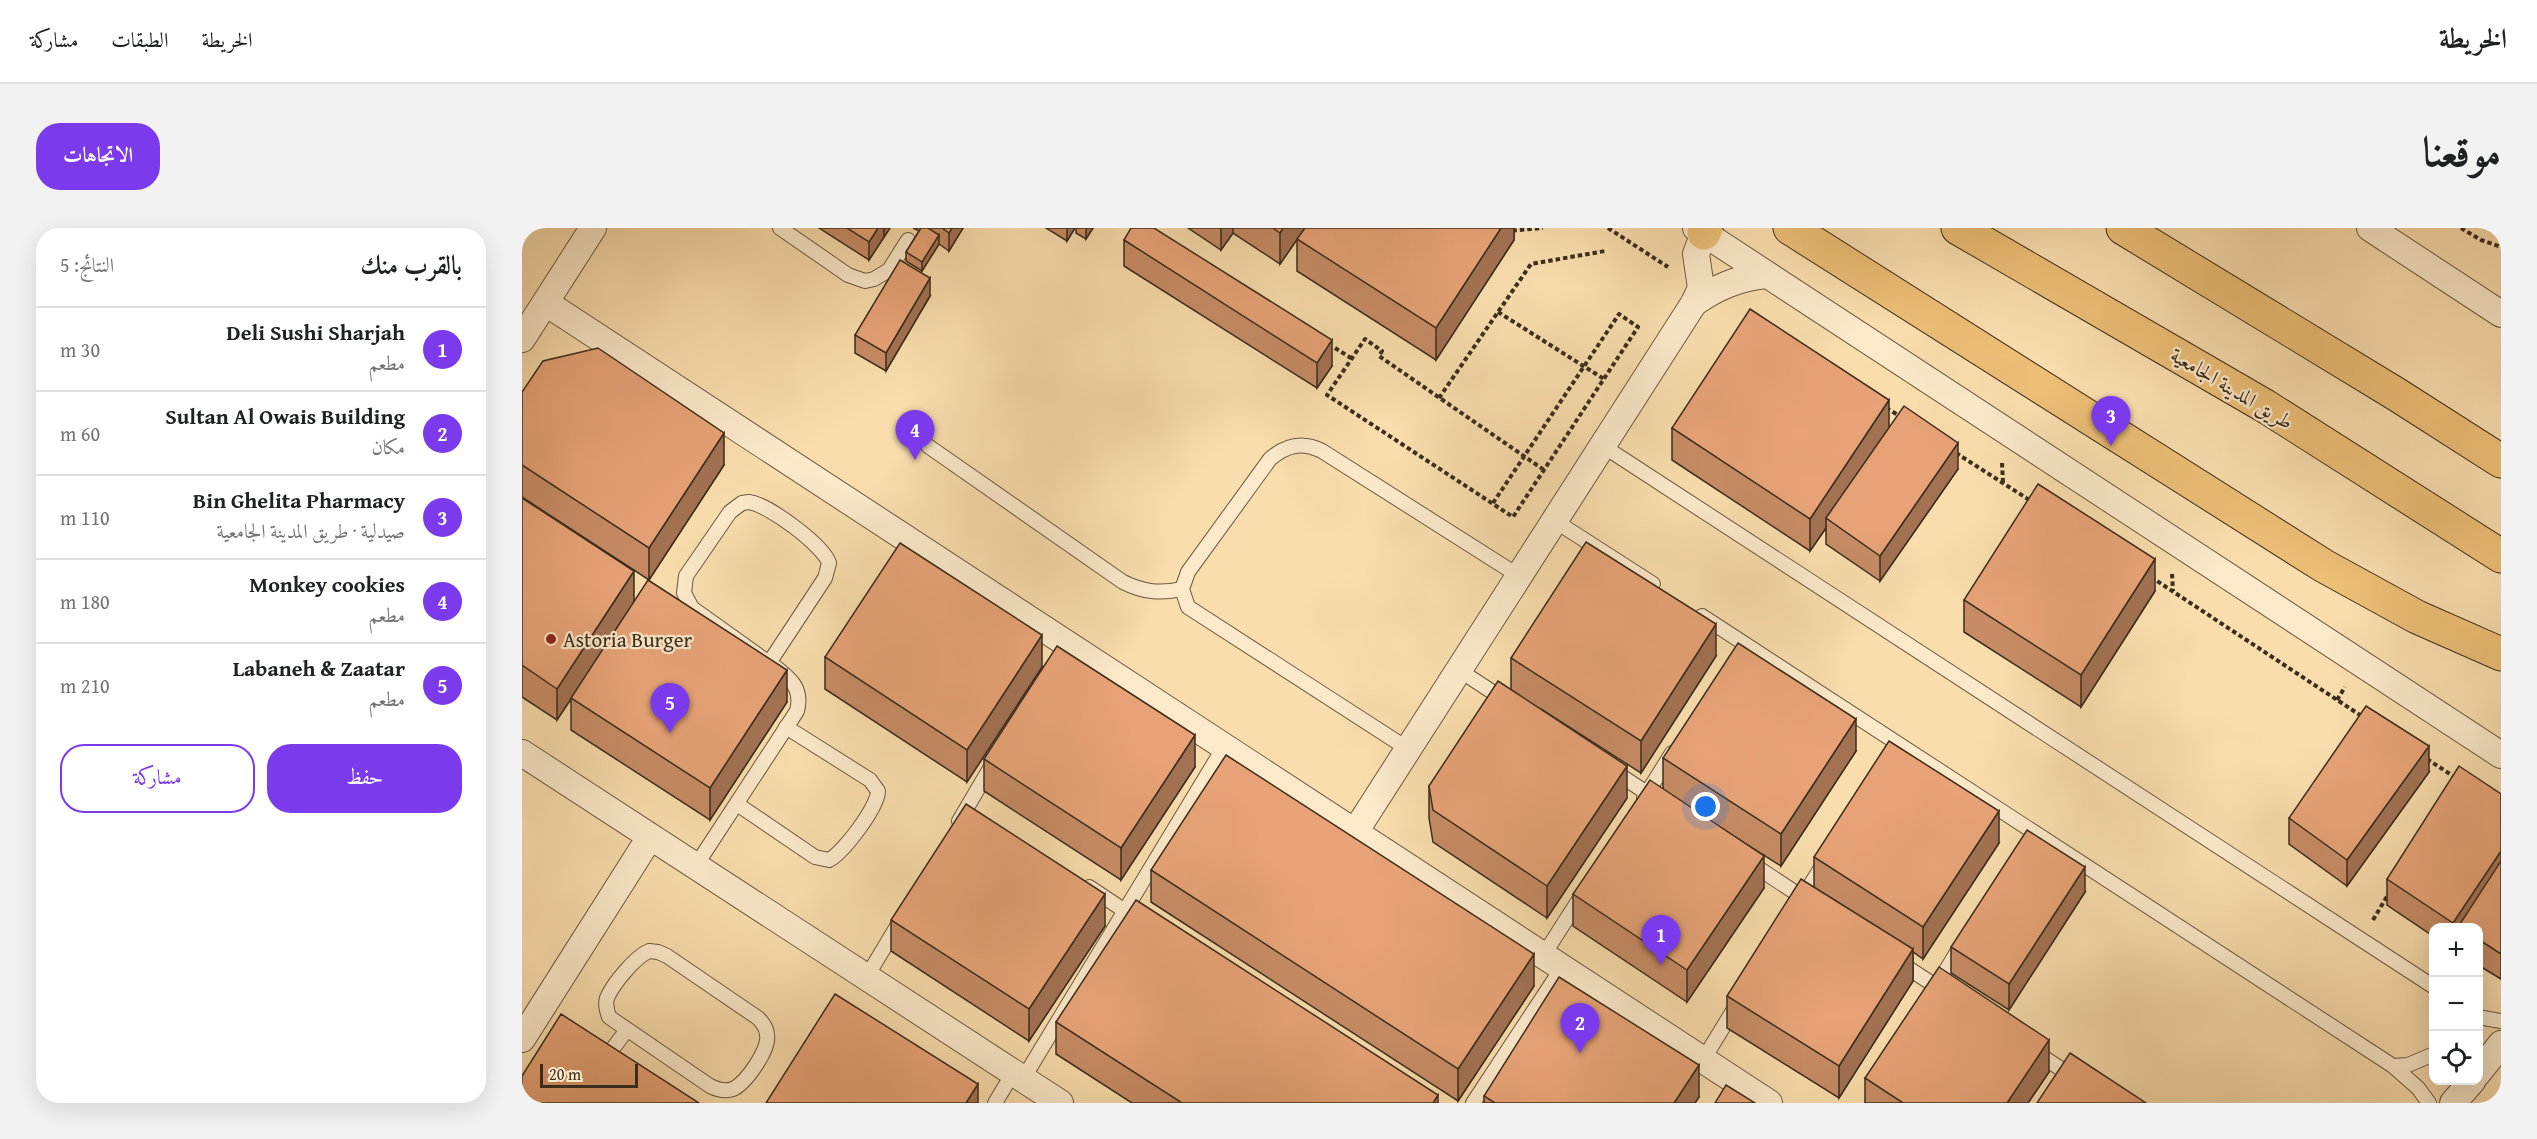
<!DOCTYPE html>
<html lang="ar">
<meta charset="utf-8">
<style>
body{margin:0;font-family:"Gentium Book Plus",Amiri,serif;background:#f2f2f2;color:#202124;direction:rtl}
.controls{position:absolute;right:18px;bottom:18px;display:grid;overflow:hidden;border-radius:12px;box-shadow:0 6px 24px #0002}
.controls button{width:54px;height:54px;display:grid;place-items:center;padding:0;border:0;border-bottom:2px solid #e0e0e0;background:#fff;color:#202124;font:30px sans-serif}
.scale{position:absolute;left:18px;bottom:15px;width:98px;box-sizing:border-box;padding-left:6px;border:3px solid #3c2d1c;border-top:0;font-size:16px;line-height:21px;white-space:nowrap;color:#3c2d1c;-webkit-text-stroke:4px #fbe9ca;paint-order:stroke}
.you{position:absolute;left:1184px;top:579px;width:21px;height:21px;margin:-15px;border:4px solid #fff;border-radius:50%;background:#1a73e8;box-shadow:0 0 0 9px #1a73e833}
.badge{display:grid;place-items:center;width:39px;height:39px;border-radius:50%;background:#7c3aed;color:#fff;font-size:20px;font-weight:700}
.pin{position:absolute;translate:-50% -50px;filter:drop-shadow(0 2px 3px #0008)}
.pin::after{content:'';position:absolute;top:32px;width:21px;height:18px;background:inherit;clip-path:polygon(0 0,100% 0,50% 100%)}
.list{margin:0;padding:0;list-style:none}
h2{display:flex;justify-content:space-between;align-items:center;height:78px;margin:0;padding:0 24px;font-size:26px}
h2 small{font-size:20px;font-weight:400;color:#757577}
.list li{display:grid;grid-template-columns:39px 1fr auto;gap:18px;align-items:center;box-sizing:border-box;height:84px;padding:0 24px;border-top:2px solid #e0e0e0}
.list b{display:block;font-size:22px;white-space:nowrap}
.list p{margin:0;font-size:20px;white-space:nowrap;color:#757577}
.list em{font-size:20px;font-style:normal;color:#757577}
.actions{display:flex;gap:12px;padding:18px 24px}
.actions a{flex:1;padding:14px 0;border:2px solid #7c3aed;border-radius:24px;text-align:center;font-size:21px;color:#7c3aed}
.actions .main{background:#7c3aed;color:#fff}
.icon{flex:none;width:33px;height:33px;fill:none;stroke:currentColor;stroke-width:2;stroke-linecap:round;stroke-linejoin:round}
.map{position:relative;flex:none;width:1979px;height:875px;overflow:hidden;direction:ltr;border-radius:24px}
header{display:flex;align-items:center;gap:36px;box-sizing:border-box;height:84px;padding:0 30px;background:#fff;border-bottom:2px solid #e0e0e0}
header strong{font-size:28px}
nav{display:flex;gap:33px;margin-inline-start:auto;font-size:21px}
.intro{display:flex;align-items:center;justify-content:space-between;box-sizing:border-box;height:144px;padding:0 36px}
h1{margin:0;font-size:42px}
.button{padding:15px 27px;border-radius:24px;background:#7c3aed;color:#fff;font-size:21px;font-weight:700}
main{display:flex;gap:36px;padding:0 36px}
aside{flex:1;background:#fff;border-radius:24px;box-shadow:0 6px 24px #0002}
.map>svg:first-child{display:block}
</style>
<header>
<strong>الخريطة</strong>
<nav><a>الخريطة</a><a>الطبقات</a><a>مشاركة</a></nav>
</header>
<div class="intro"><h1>موقعنا</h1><a class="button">الاتجاهات</a></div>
<main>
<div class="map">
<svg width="1979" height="875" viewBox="0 0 1979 875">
<rect width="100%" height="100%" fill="#f9ddad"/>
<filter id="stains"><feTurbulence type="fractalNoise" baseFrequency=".00333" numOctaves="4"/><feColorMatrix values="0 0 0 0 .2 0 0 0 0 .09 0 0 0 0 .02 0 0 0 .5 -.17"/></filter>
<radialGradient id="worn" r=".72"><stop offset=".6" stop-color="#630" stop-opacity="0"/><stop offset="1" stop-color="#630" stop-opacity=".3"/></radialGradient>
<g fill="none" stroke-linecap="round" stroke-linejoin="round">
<g stroke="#6b5940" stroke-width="16">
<g id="service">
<polyline points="258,0 326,47 343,53 352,51 367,42 386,12"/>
<path d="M406,218L601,354C621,364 638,366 660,361"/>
<polyline points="1081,218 1912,759"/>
<path d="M227,274C247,277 301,317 307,335L303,350L247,435L170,380L162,365L164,348L208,284L220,275Z"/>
<polyline points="1033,293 1131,356"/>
<polyline points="1180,388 1871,838 1896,860 1907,875"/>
<polyline points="937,442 984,473"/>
<path d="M886,521L666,379L660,361L666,344L748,231C764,217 780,213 800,223L997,348"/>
<polyline points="1090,542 1134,571"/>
<polyline points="1122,570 1150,525"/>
<path d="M215,576L293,629L307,632C321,625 356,579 356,563L348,552L264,499"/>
<polyline points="437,593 470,537"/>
<polyline points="1227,634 1286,673"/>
<path d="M173,639L275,483C281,460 268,450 251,437"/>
<polyline points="567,659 621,695"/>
<polyline points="1279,672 1302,635"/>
<path d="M127,723L136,724L145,728L236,790C241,795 245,800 245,807C248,821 224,855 211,861C203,864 196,862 188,858L87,789C85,783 83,777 85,770C91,756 113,729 127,723Z"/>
<polyline points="1021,728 1060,667"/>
<polyline points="1377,734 1421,763"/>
<polyline points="344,750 377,695"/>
<polyline points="1414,759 1438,719"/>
<polyline points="1956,789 1979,793"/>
<polyline points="1512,823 1551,849"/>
<polyline points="86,827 104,803"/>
<polyline points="1181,832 1214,778"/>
<polyline points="1871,838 1886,837 1912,826"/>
<polyline points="501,851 702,519"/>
<polyline points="473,875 491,845"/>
<polyline points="951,875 1040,740"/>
</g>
</g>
<g stroke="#6b5940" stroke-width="28">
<g id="minor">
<polyline points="1174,0 1979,527"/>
<polyline points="1848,0 1979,86"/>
<polyline points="24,75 1247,875"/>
<path d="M1172,75C1195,59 1216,50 1244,47"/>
<polyline points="0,111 71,0"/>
<polyline points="0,525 538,875"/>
<polyline points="833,604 1172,75 1179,60 1174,26 1182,5"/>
<polyline points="0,811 128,609"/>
<polyline points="1956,845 1979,816"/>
<polyline points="1931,875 1951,852"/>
</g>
</g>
<g stroke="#3c2d1c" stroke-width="35">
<g id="primary">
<polyline points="1268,0 1802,338 1895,389 1979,426"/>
<polyline points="1436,0 1743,178 1979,328"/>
<polyline points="1601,0 1874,166 1979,233"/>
<polyline points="1182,5 1184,0"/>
</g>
</g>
<g stroke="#3c2d1c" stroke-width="4" stroke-dasharray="4.5 3" stroke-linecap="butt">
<polyline points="985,0 986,3 1021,0"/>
<polyline points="1086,0 1146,39"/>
<polyline points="1939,0 1959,12 1979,19"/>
<polyline points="976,84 1082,151"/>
<polyline points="813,120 829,130"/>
<polyline points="917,170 1009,36 1083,23"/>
<polyline points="1364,180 1378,188"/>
<polyline points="1434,225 1509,273"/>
<polyline points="1480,235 1481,254"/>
<path d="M971,275C1013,212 1055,149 1097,86L1116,99L991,289L805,167L843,111L860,123L857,128C912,166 967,204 1022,242"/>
<polyline points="1650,346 1651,363"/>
<polyline points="1629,349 1841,489"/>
<polyline points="1815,472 1823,459"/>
<polyline points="1905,531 1934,550"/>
<polyline points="1851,692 1867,665"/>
</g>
<use href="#service" stroke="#fbe9ca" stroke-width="14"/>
<use href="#minor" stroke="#fbe9ca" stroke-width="26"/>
<use href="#primary" stroke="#ecbe76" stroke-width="33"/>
</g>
<g fill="#c78c66" stroke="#3c2d1c" stroke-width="1.5">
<polygon points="297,0 368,0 347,32"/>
<polygon points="391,0 441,0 427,23 417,16 400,43 384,33 384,24 397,3"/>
<polygon points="524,0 553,0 545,13"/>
<polygon points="554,0 571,0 564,11 554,5"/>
<polygon points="666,0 783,0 758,36 711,5 699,22"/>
<polygon points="992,0 992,12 914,132 775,43 775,11"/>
<polygon points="602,12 810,138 795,160 602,38"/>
<polygon points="408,68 364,143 333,125 333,107"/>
<polygon points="0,164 202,237 127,352 0,269"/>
<polygon points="1367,199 1436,241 1358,353 1304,316 1304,300 1288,323 1150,232 1150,200"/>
<polygon points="0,270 112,374 265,474 188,592 49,502 49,471 35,492 0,469"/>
<polygon points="1633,363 1559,479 1442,404 1442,372"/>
<polygon points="1194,428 1119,545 1019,481 1105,570 1025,690 911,614 907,590 907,558 989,461 989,430"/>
<polygon points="303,429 520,439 445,554 303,461"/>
<polygon points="1334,523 1259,638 1197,599 1242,660 1165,774 1051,698 1051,666 1141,561 1141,530"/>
<polygon points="462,531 673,539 599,652 462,563"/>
<polygon points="1907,544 1825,658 1767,616 1767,590"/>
<polygon points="1979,566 1979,751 1956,737 1956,699 1911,699 1911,708 1865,677 1865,651"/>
<polygon points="1477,615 1401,731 1391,724 1391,753 1317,870 1205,800 1205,768 1292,659 1292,629"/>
<polygon points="629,642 1012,758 936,873 629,674"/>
<polygon points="1563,664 1487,782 1429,745 1429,719"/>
<polygon points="369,692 583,698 507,813 369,723"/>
<polygon points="534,794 916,875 610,875 534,826"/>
<polygon points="1527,844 1506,875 1343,875 1343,850"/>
<polygon points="962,868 1177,869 1173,875 962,875"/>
</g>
<g fill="#a27253" stroke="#3c2d1c" stroke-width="1.5">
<polygon points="356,0 362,0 362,9 347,32 347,14"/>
<polygon points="362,0 368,0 362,9"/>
<polygon points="430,0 441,0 427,23 427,5"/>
<polygon points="545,0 553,0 545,13"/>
<polygon points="565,0 571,0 564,11 564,2"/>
<polygon points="699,0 711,0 711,5 699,22"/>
<polygon points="761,0 783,0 758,36 758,5"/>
<polygon points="979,0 992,0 992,12 914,132 914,100"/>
<polygon points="417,7 417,16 400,43 400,34"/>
<polygon points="408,50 408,68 364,143 364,125"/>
<polygon points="810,112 810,138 795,160 795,135"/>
<polygon points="1367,172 1367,204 1304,290 1304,300 1288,323 1288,291"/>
<polygon points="202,205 202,237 127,352 127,320"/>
<polygon points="1436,215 1436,241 1358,353 1358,328"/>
<polygon points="1633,331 1633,363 1559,479 1559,447"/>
<polygon points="112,343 112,375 35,492 35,461"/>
<polygon points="1194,396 1194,428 1119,545 1119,513"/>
<polygon points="520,407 520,439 445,554 445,522"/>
<polygon points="265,442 265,474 188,592 188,560"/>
<polygon points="1334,491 1334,523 1259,638 1259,606"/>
<polygon points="673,507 673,539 599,652 599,620"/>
<polygon points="1907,518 1907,544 1825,658 1825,632"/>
<polygon points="1105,538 1105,570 1025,690 1025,658"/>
<polygon points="1477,583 1477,615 1401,731 1401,699"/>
<polygon points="1979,623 1979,648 1936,699 1931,699 1931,695"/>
<polygon points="1242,628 1242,660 1165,774 1165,742"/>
<polygon points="1563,639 1563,664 1487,782 1487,756"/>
<polygon points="583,666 583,698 507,813 507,781"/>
<polygon points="1391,721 1391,753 1317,870 1317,838"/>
<polygon points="1012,726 1012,758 936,873 936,841"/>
<polygon points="1527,812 1527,844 1506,875 1485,875"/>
<polygon points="1177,837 1177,869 1173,875 1152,875"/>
<polygon points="456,856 456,875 444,875"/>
<polygon points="916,867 916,875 911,875"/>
</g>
<g fill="#e7a377" stroke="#3c2d1c" stroke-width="1.5">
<polygon points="325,0 356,0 347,14"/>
<polygon points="399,0 406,0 417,7 400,34 384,24"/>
<polygon points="420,0 430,0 427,5"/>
<polygon points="609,0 632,0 810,112 795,135 602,12"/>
<polygon points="751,0 761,0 758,5"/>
<polygon points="783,0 979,0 914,100 775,11"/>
<polygon points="378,32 408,50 364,125 333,107"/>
<polygon points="1228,81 1367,172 1288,291 1150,200"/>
<polygon points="76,120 202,205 127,320 0,237 0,164 21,133"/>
<polygon points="1382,178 1436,215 1358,328 1304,290"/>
<polygon points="1516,256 1633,331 1559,447 1442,372"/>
<polygon points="0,270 112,343 35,461 0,437"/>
<polygon points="1064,314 1194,396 1119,513 989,430"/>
<polygon points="378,315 520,407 445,522 303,429"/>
<polygon points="126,352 265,442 188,560 49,470"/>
<polygon points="1216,415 1334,491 1259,606 1141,530"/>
<polygon points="535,418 673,507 599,620 462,531"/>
<polygon points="976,453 1105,538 1025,658 911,582 907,558"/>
<polygon points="1844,478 1907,518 1825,632 1767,590"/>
<polygon points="1367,513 1477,583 1401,699 1292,629"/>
<polygon points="704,527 1012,726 936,841 629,642"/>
<polygon points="1937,538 1979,566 1979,623 1931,695 1865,651"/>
<polygon points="1128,552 1242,628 1165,742 1051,666"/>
<polygon points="444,576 583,666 507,781 369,692"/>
<polygon points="1505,602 1563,639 1487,756 1429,719"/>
<polygon points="1979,633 1979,726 1956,711 1956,699 1936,699"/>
<polygon points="1279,651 1391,721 1317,838 1205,768"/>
<polygon points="614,672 916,867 911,875 660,875 534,794"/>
<polygon points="1417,739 1527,812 1485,875 1381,875 1343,850"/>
<polygon points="1037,749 1177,837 1152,875 973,875 962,868"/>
<polygon points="313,766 456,856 444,875 244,875"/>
<polygon points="39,786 177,875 0,875 0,848"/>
<polygon points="1548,825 1624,875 1515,875"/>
<polygon points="1204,857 1233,875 1193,875"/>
</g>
<circle fill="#8f2418" stroke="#fbe9ca" stroke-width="2" cx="29" cy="411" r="6"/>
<g text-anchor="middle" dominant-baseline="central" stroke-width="4.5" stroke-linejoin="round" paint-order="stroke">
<g font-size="21" fill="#3c2d1c" stroke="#fbe9ca">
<text transform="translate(1710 160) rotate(31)">طريق المدينة الجامعية</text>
</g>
<g font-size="21" fill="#3c2d1c" stroke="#fbe9ca" text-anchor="start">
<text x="41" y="411">Astoria Burger</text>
</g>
</g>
<rect width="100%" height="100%" filter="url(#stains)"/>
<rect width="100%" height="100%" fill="url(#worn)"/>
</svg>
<div class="controls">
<button>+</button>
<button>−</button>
<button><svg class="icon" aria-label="locate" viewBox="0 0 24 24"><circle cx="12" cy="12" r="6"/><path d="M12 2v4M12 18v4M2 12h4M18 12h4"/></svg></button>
</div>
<div class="scale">20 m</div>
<div class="you"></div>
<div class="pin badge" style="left:1139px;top:737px">1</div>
<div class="pin badge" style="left:1058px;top:825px">2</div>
<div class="pin badge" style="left:1589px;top:218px">3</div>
<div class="pin badge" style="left:393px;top:232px">4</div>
<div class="pin badge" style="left:148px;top:505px">5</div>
</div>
<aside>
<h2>بالقرب منك<small>النتائج: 5</small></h2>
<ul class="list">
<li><span class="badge">1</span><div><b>Deli Sushi Sharjah</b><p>مطعم</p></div><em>30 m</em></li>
<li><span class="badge">2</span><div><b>Sultan Al Owais Building</b><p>مكان</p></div><em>60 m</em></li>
<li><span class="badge">3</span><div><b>Bin Ghelita Pharmacy</b><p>صيدلية · طريق المدينة الجامعية</p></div><em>110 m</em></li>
<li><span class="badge">4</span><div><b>Monkey cookies</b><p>مطعم</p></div><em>180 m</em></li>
<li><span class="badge">5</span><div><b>Labaneh &amp; Zaatar</b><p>مطعم</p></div><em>210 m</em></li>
</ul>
<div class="actions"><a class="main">حفظ</a><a>مشاركة</a></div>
</aside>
</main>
